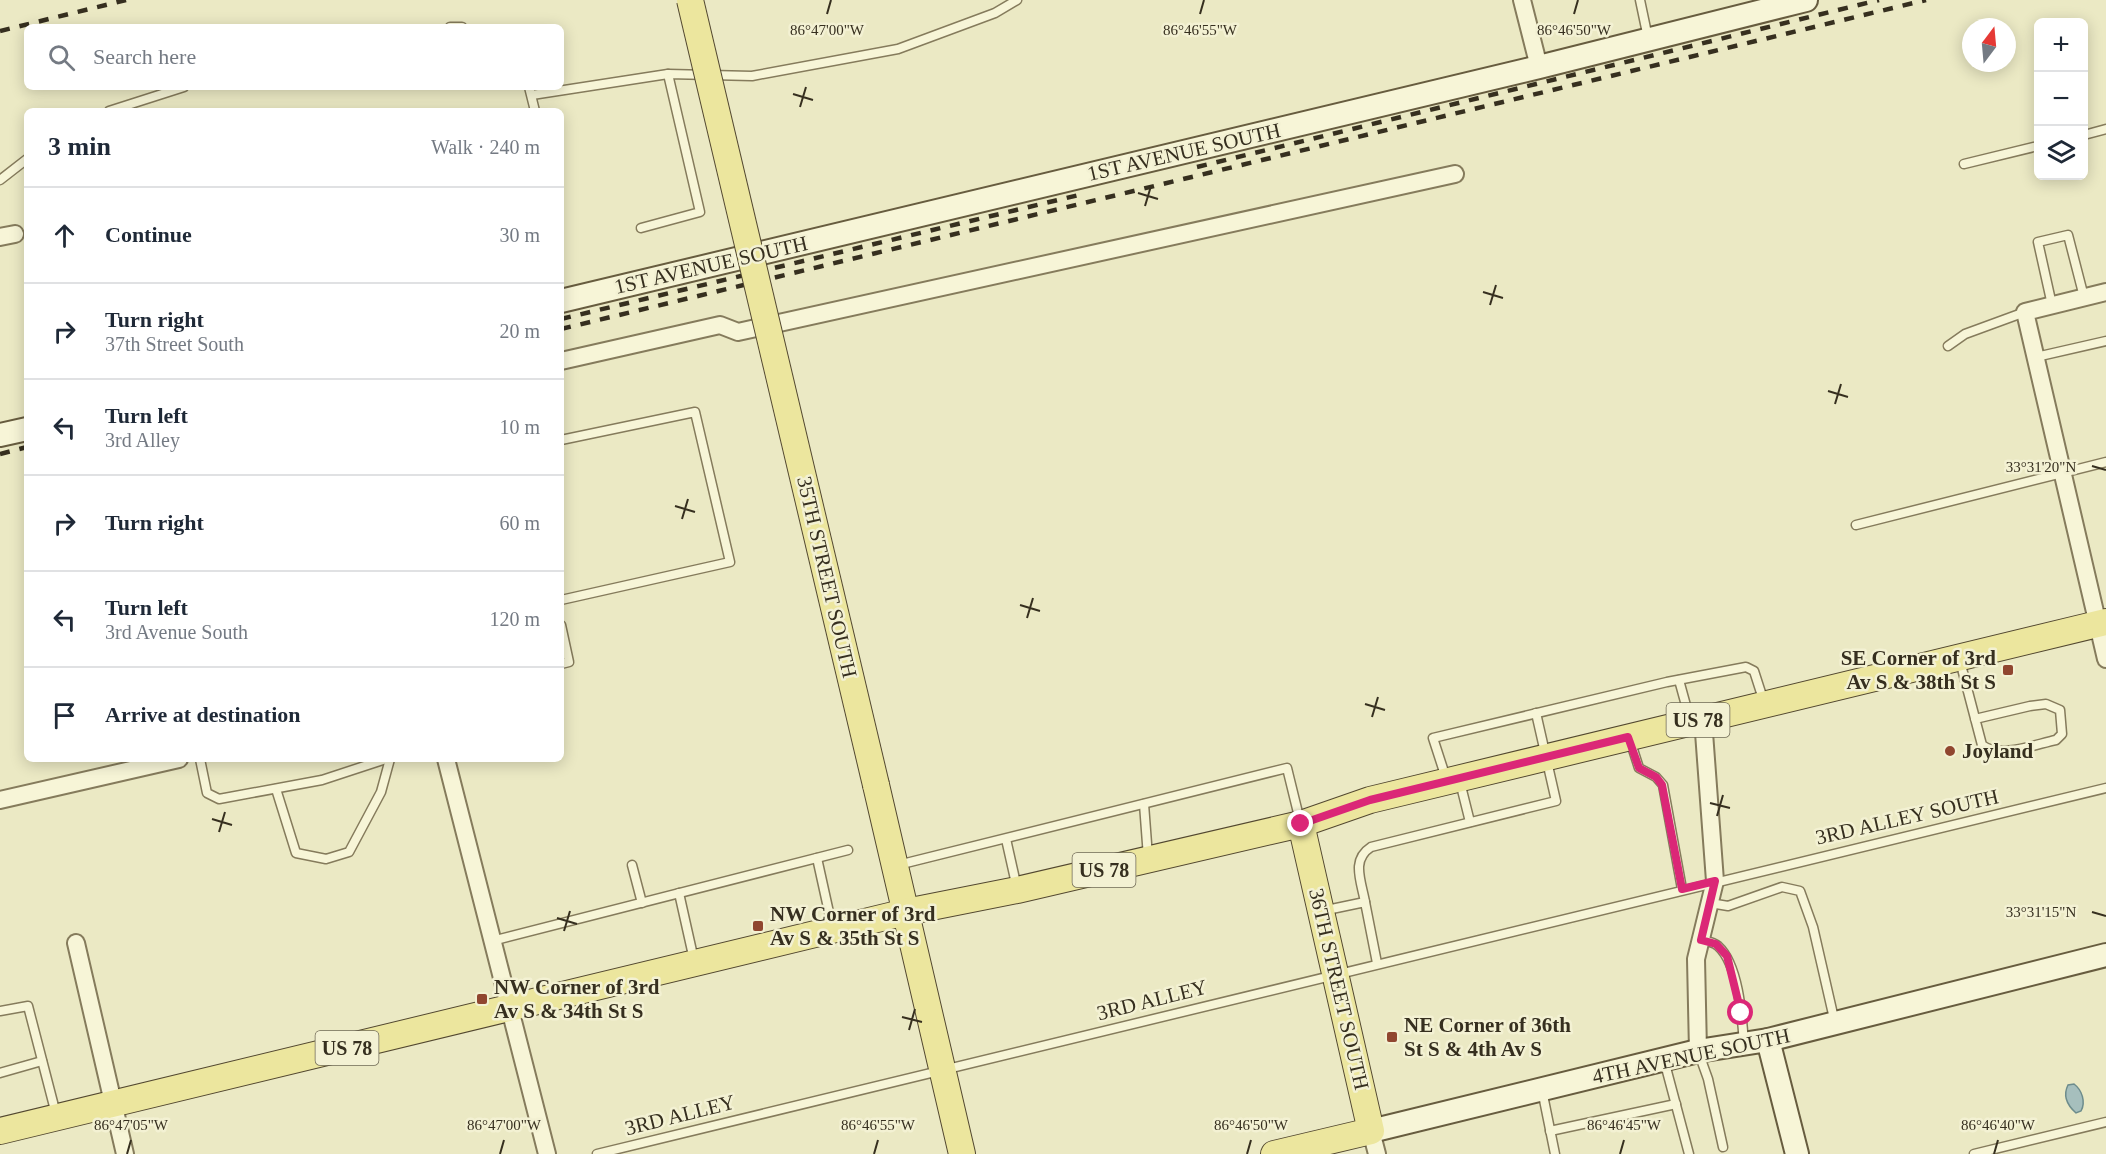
<!DOCTYPE html>
<meta charset="utf-8">
<style>
body{margin:0;font-family:"Times New Roman",serif;background:#f6f6f7;color:#1f2937}
.controls{position:absolute;right:18px;top:18px;display:grid;overflow:hidden;border-radius:9px;box-shadow:0 3px 15px #0003}
.controls button{width:54px;height:54px;display:grid;place-items:center;padding:0;border:0;border-bottom:2px solid #e0e1e3;background:#fff;color:#1f2937;font:30px sans-serif}
.compass{position:absolute;left:1962px;top:18px;width:54px;height:54px;border-radius:50%;background:#fff;box-shadow:0 3px 15px #0003;rotate:16deg}
.stop{position:absolute;width:18px;height:18px;margin:-14px;border:4px solid #db2777;border-radius:50%;background:#fff}
.stop.end{background:#db2777;border-color:#fff;box-shadow:0 2px 6px #0008}
.list{margin:0;padding:0;list-style:none}
h2{display:flex;justify-content:space-between;align-items:center;height:78px;margin:0;padding:0 24px;font-size:26px}
h2 small{font-size:20px;font-weight:400;color:#747a83}
.list li{display:grid;grid-template-columns:39px 1fr auto;gap:18px;align-items:center;box-sizing:border-box;height:96px;padding:0 24px;border-top:2px solid #e0e1e3}
.list b{display:block;font-size:22px;white-space:nowrap}
.list p{margin:0;font-size:20px;white-space:nowrap;color:#747a83}
.list em{font-size:20px;font-style:normal;color:#747a83}
.icon{flex:none;width:33px;height:33px;fill:none;stroke:currentColor;stroke-width:2;stroke-linecap:round;stroke-linejoin:round}
.map{position:relative;flex:none;width:2106px;height:1154px;overflow:hidden}
.search{position:absolute;background:#fff;box-shadow:0 3px 15px #0003;left:24px;top:24px;width:540px;height:66px;display:flex;align-items:center;gap:15px;box-sizing:border-box;padding:0 21px;border-radius:9px;color:#747a83;font-size:22px}
.panel{position:absolute;background:#fff;box-shadow:0 3px 15px #0003;left:24px;top:108px;width:540px;height:654px;border-radius:9px}
.map>svg:first-child{display:block}
</style>
<div class="map">
<svg width="2106" height="1154" viewBox="0 0 2106 1154">
<rect width="100%" height="100%" fill="#ebe9c4"/>
<path fill="#a6bfbd" stroke="#6d8c8c" stroke-width="1.5" d="M2074,1084C2082,1090 2086,1102 2081,1111L2076,1113C2067,1105 2063,1095 2068,1085Z"/>
<g fill="none" stroke-linecap="round" stroke-linejoin="round">
<g stroke="#857b5c" stroke-width="11">
<g id="lane">
<polyline points="1640,0 1648,38"/>
<polyline points="450,27 462,27"/>
<polyline points="529,87 535,111"/>
<polyline points="532,95 668,74 752,76 898,49 995,13 1017,0"/>
<polyline points="109,111 184,87"/>
<polyline points="2084,135 2106,129"/>
<polyline points="1964,164 2038,146"/>
<polyline points="0,180 27,159"/>
<polyline points="641,228 700,212 668,74"/>
<polyline points="2052,305 2038,242 2068,235 2084,297"/>
<polyline points="1948,346 1965,334 2025,312"/>
<polyline points="2036,357 2106,341"/>
<polyline points="561,440 695,412 730,562 561,600"/>
<polyline points="1856,525 2106,462"/>
<polyline points="561,625 569,662 561,664"/>
<path d="M1960,661L1982,745C2000,759 2036,744 2056,740L2062,734L2060,710L2046,704L2030,706L1975,719"/>
<polyline points="1679,680 1690,720"/>
<polyline points="1630,740 1639,768 1656,777 1663,785 1682,889"/>
<polyline points="200,759 207,793 219,799 322,780 386,759"/>
<polyline points="1446,778 1433,738 1667,682 1746,667 1754,671 1764,702"/>
<polyline points="1460,782 1470,822"/>
<polyline points="276,789 296,853 326,859 349,852 381,792 390,759"/>
<polyline points="1144,804 1148,857"/>
<polyline points="1006,839 1017,888"/>
<polyline points="817,858 832,926"/>
<polyline points="632,865 642,903"/>
<polyline points="898,865 1287,768 1300,821"/>
<polyline points="679,893 694,960"/>
<path d="M1365,902C1361,880 1351,860 1371,847L1556,801L1536,713"/>
<polyline points="1710,903 1728,906 1782,887 1800,891 1813,927 1835,1023"/>
<polyline points="1322,911 1365,902 1377,963"/>
<path d="M1701,940C1706,941 1714,942 1718,946C1739,965 1742,1017 1744,1044"/>
<polyline points="492,941 848,850"/>
<polyline points="0,1011 28,1006 56,1114"/>
<polyline points="1698,1051 1708,1079 1723,1147"/>
<polyline points="1664,1060 1689,1154"/>
<polyline points="0,1073 42,1061"/>
<polyline points="1542,1090 1555,1154"/>
<polyline points="1550,1131 1676,1104"/>
<polyline points="597,1154 2106,788"/>
<polyline points="1974,1154 2106,1122"/>
</g>
</g>
<g stroke="#857b5c" stroke-width="20">
<g id="street">
<polyline points="1522,0 1539,67"/>
<polyline points="0,237 15,234"/>
<polyline points="2106,292 2025,312 2106,659"/>
<polyline points="561,361 720,325 738,332 1455,174"/>
<polyline points="446,759 547,1154"/>
<polyline points="0,800 179,759"/>
<polyline points="76,943 125,1154"/>
<polyline points="1698,1051 1696,959 1715,881 1703,719"/>
<polyline points="1371,1131 1377,1154"/>
</g>
</g>
<g stroke="#675c3f" stroke-width="26">
<g id="secondary">
<polyline points="561,301 1539,67 1806,0"/>
<polyline points="0,435 27,429"/>
<polyline points="1768,1040 1797,1154"/>
<polyline points="1371,1131 1698,1051 1768,1040 2106,955"/>
</g>
</g>
<g stroke="#534830" stroke-width="28">
<g id="primary">
<polyline points="876,785 962,1154"/>
<polyline points="0,1131 906,912 1017,890 1301,824 1370,800 2106,622"/>
<polyline points="1274,1154 1371,1131 1301,824"/>
</g>
</g>
<use href="#lane" stroke="#f7f5d7" stroke-width="8"/>
<use href="#street" stroke="#f7f5d7" stroke-width="16"/>
<use href="#secondary" stroke="#f7f5d7" stroke-width="22"/>
<use href="#primary" stroke="#ece69e" stroke-width="26"/>
<g stroke="#362f1f" stroke-width="4.5" stroke-dasharray="10 10" stroke-linecap="butt">
<polyline points="0,31 126,0"/>
<polyline points="1197,167 1879,0"/>
<polyline points="561,319 1083,194"/>
<polyline points="561,329 1926,0"/>
<polyline points="0,454 27,447"/>
</g>
<g stroke="#534830" stroke-width="28" stroke-linecap="butt">
<polyline id="primary-bridge" points="690,0 876,785"/>
</g>
<use href="#primary-bridge" stroke="#ece69e" stroke-width="26"/>
</g>
<g fill="none" stroke-linecap="round" stroke-linejoin="round">
<polyline stroke="#db2777" stroke-width="8" points="1301,824 1370,800 1628,737 1639,768 1656,777 1662,785 1682,889 1715,881 1701,940 1716,944 1727,956 1741,1013"/>
</g>
<path fill="none" stroke="#362f1f" stroke-width="2" d="M827,14L831,0M1200,14L1204,0M1574,14L1578,0M793,94L813,100M800,107L806,87M1138,193L1158,199M1145,206L1151,186M1483,292L1503,298M1490,305L1496,285M1828,391L1848,397M1835,404L1841,384M2092,466L2106,470M675,506L695,512M682,519L688,499M1020,605L1040,611M1027,618L1033,598M1365,704L1385,710M1372,717L1378,697M1710,803L1730,808M1717,816L1723,795M212,819L232,825M219,832L225,812M2092,912L2106,916M557,918L577,924M564,931L570,911M902,1017L922,1022M909,1030L915,1009M127,1154L131,1140M500,1154L504,1140M874,1154L878,1140M1247,1154L1251,1140M1620,1154L1624,1140M1994,1154L1998,1140"/>
<g fill="#90462f" stroke="#f3f1d3" stroke-width="2">
<rect x="2002" y="664" width="12" height="12" rx="3"/>
<circle cx="1950" cy="751" r="6"/>
<rect x="752" y="920" width="12" height="12" rx="3"/>
<rect x="476" y="993" width="12" height="12" rx="3"/>
<rect x="1386" y="1031" width="12" height="12" rx="3"/>
</g>
<g text-anchor="middle" dominant-baseline="central" stroke-width="5" stroke-linejoin="round" paint-order="stroke">
<g fill="#f3f1d3" stroke="#6f6955" stroke-width="1.5">
<rect x="1666.5" y="703" width="63" height="34" rx="4.5"/>
<rect x="1072.5" y="853" width="63" height="34" rx="4.5"/>
<rect x="315.5" y="1031" width="63" height="34" rx="4.5"/>
</g>
<g font-size="20" font-weight="bold" fill="#362f1f">
<text x="1698" y="720">US 78</text>
<text x="1104" y="870">US 78</text>
<text x="347" y="1048">US 78</text>
</g>
<g font-size="21" fill="#362f1f" stroke="#f3f1d3">
<text transform="translate(1184 152) rotate(-13)">1ST AVENUE SOUTH</text>
<text transform="translate(711 265) rotate(-13)">1ST AVENUE SOUTH</text>
<text transform="translate(827 577) rotate(77)">35TH STREET SOUTH</text>
<text transform="translate(1907 817) rotate(-13)">3RD ALLEY SOUTH</text>
<text transform="translate(1339 989) rotate(77)">36TH STREET SOUTH</text>
<text transform="translate(1152 1000) rotate(-14)">3RD ALLEY</text>
<text transform="translate(1691 1056) rotate(-12)">4TH AVENUE SOUTH</text>
<text transform="translate(680 1115) rotate(-14)">3RD ALLEY</text>
</g>
<g font-size="21" font-weight="bold" fill="#362f1f" stroke="#f3f1d3" text-anchor="start">
<text x="1996" y="658" text-anchor="end">SE Corner of 3rd<tspan x="1996" dy="24">Av S &amp; 38th St S</tspan></text>
<text x="1962" y="751">Joyland</text>
<text x="770" y="914">NW Corner of 3rd<tspan x="770" dy="24">Av S &amp; 35th St S</tspan></text>
<text x="494" y="987">NW Corner of 3rd<tspan x="494" dy="24">Av S &amp; 34th St S</tspan></text>
<text x="1404" y="1025">NE Corner of 36th<tspan x="1404" dy="24">St S &amp; 4th Av S</tspan></text>
</g>
</g>
<g font-size="15" text-anchor="middle" fill="#362f1f" stroke="#f3f1d3" stroke-width="5" stroke-linejoin="round" paint-order="stroke">
<text x="827" y="35">86°47'00"W</text>
<text x="1200" y="35">86°46'55"W</text>
<text x="1574" y="35">86°46'50"W</text>
<text x="2041" y="472">33°31'20"N</text>
<text x="2041" y="917">33°31'15"N</text>
<text x="131" y="1130">86°47'05"W</text>
<text x="504" y="1130">86°47'00"W</text>
<text x="878" y="1130">86°46'55"W</text>
<text x="1251" y="1130">86°46'50"W</text>
<text x="1624" y="1130">86°46'45"W</text>
<text x="1998" y="1130">86°46'40"W</text>
</g>
</svg>
<div class="controls">
<button>+</button>
<button>−</button>
<button><svg class="icon" aria-label="layers" viewBox="0 0 24 24"><path d="M12 4l9 5-9 5-9-5zM3 14l9 5 9-5"/></svg></button>
</div>
<svg class="compass" viewBox="-18 -18 36 36"><path d="M0-13l5 13h-10z" fill="#e53935"/><path d="M0 13l5-13h-10z" fill="#747a83"/></svg>
<div class="stop" style="left:1741px;top:1013px"></div>
<div class="stop end" style="left:1301px;top:824px"></div>
<div class="search"><svg class="icon" aria-label="search" viewBox="0 0 24 24"><circle cx="10" cy="10" r="6"/><path d="M15 15l6 6"/></svg>Search here</div>
<section class="panel">
<h2>3 min<small>Walk · 240 m</small></h2>
<ul class="list">
<li><svg class="icon" aria-label="ahead" viewBox="0 0 24 24"><path d="M12 20V5M6 11l6-6 6 6"/></svg><div><b>Continue</b></div><em>30 m</em></li>
<li><svg class="icon" aria-label="right" viewBox="0 0 24 24"><path d="M7 20v-9h11M14 6l5 5-5 5"/></svg><div><b>Turn right</b><p>37th Street South</p></div><em>20 m</em></li>
<li><svg class="icon" aria-label="left" viewBox="0 0 24 24"><path d="M17 20v-9H6M10 6l-5 5 5 5"/></svg><div><b>Turn left</b><p>3rd Alley</p></div><em>10 m</em></li>
<li><svg class="icon" aria-label="right" viewBox="0 0 24 24"><path d="M7 20v-9h11M14 6l5 5-5 5"/></svg><div><b>Turn right</b></div><em>60 m</em></li>
<li><svg class="icon" aria-label="left" viewBox="0 0 24 24"><path d="M17 20v-9H6M10 6l-5 5 5 5"/></svg><div><b>Turn left</b><p>3rd Avenue South</p></div><em>120 m</em></li>
<li><svg class="icon" aria-label="arrive" viewBox="0 0 24 24"><path d="M6 21V4h12l-3 4 3 4H6"/></svg><div><b>Arrive at destination</b></div></li>
</ul>
</section>
</div>
